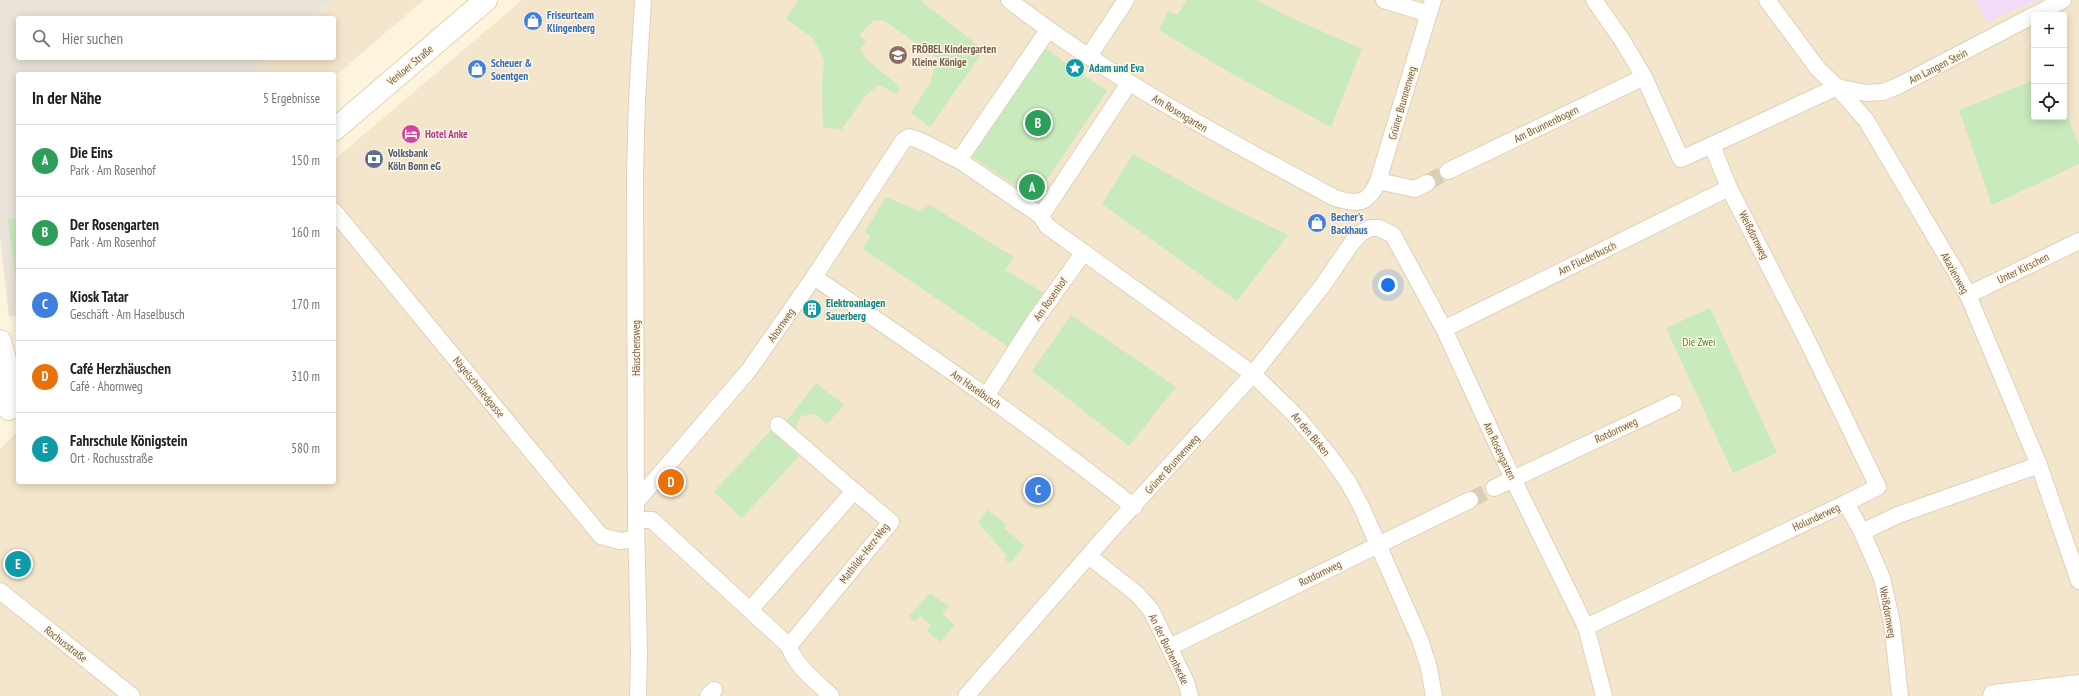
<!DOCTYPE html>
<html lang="de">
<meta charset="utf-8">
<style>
body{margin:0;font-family:"PT Sans Narrow",sans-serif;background:#f6f6f6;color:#202124}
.controls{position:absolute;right:12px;top:12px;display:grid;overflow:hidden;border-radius:4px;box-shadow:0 2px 10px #0003}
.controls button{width:36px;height:36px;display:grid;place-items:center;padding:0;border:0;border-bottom:1px solid #e0e0e0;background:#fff;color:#202124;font:20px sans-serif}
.you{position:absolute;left:1388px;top:285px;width:14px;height:14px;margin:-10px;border:3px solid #fff;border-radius:50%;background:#1a73e8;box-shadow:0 0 0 6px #1a73e833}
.badge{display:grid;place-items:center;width:26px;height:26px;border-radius:50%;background:#7b4930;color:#fff;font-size:13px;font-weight:700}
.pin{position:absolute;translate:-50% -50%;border:2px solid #fff;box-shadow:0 1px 4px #0006}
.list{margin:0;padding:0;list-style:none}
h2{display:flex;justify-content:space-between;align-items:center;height:52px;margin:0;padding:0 16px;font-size:17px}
h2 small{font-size:13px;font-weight:400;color:#757577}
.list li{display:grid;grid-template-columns:26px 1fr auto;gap:12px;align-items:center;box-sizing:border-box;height:72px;padding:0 16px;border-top:1px solid #e0e0e0}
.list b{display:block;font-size:15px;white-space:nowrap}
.list p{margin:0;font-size:13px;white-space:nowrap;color:#757577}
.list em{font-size:13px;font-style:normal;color:#757577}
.icon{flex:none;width:22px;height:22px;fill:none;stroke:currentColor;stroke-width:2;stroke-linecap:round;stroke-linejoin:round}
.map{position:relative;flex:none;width:2079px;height:696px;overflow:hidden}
.search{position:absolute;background:#fff;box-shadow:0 2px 10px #0003;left:16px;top:16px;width:320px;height:44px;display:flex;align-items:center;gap:10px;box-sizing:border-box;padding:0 14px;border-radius:4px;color:#757577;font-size:15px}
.panel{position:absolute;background:#fff;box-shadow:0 2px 10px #0003;left:16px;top:72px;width:320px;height:412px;border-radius:4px}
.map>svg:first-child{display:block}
</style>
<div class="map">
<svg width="2079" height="696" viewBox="0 0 2079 696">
<rect width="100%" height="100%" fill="#fdf4dd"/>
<g fill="#f4e6cc" fill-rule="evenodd">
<polygon points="331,0 424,0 334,77 334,74 249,74 267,58 334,58 334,18 311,18"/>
<path d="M522,0H2079V696H0V449L18,431V482H334V160ZM2034,15H2064V117H2034Z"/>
</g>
<polygon fill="#eae3da" points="0,0 331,0 311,18 18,18 18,58 267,58 249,74 18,74 18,316 9,316 0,237"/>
<polygon fill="#f1dbf8" points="1975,0 2037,0 1987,22"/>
<g fill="#c9eabc">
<path d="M798,0H920L984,50L930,127L911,113L931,81L935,66L939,59L883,20L873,21L859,35L866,42L860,49C868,65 888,74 900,88L897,94L879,85L866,95L841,130L823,127L822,88L824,60L813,38L786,19Z"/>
<polygon points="1187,0 1257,0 1285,15 1362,49 1331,127 1227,71 1159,30 1168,11 1177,15"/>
<polygon points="1043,47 1107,91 1034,199 970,155"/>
<polygon points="2034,80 2034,117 2064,117 2064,107 2079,146 2079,164 1992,205 1959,110"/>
<polygon points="1133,154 1206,195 1288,235 1237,301 1102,204"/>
<polygon points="886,197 918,211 930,205 1014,257 1005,270 1044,293 1007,346 863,249 870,236 865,231"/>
<polygon points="8,219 18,219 18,295"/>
<polygon points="1710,308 1777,453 1733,473 1666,328"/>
<polygon points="1071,315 1176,387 1129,446 1032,371"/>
<polygon points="816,383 844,405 827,424 815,414 801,416 796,427 797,433 785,423"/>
<polygon points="771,430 799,456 742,518 714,492"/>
<polygon points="988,510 1007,525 1004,528 1025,546 1009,564 1005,559 1007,556 978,522"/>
<polygon points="930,593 949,607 942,614 955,625 940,642 927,631 931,625 920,616 915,622 909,616"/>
</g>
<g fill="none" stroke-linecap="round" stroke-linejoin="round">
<g stroke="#daceb7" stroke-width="16" stroke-dasharray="16 8" stroke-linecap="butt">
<polyline points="1427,183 1448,171"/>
<polyline points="1470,500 1494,488"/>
</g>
<g stroke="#e0d0ba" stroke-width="18">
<g id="street">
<path d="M1009,0C1110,78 1223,138 1335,198C1357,205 1368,205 1378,181L1433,0"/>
<polyline points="1384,0 1429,14"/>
<polyline points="1594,0 1622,40 1644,77 1681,159 1712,145 1729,188 1807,340 1878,487 1846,503"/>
<polyline points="1767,0 1818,69 1837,87 1866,120 1957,274 1968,295 2039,465 2079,581"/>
<polyline points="2035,15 2063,0"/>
<polyline points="1089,56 1126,0"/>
<polyline points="1712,145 1837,87 1866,93 1883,92 1898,86 2034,15"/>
<polyline points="959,160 1048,30"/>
<polyline points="1448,171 1644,77"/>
<polyline points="1378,181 1415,189 1427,183"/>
<polyline points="334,211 601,536 620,541 636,539"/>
<polyline points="1041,216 1129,83"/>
<path d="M814,277C923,351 1031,425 1134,507"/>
<polyline points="1968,295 2079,241"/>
<polyline points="1444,329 1729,188"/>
<polyline points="987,395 1033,323 1084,252"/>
<polyline points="778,425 854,491"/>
<polyline points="1494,488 1674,403"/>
<path d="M636,502L749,370L814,277L903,141L909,137C927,141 942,154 959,160L1041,216L1047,226L1253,374L1297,417L1328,454L1348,482L1361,506L1420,640L1429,668L1434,696"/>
<polyline points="636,520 652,520 789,646"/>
<polyline points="1862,532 1882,578 1892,623 1900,696"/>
<polyline points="1090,557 1137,594 1151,610 1186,682 1190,696"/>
<polyline points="0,591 132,696"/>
<polyline points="750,610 854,491 891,522 789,646"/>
<polyline points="1586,627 1846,503 1862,532 1898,515 2039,465"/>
<path d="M789,646C795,666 816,681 831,696"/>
<polyline points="1170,647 1470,500"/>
<polyline points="638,696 639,653 636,520 635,174 637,100 643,0"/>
<polyline points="708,696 714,690"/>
<polyline points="966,696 1111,530 1253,374 1323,285 1351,244 1361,233 1370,228 1379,228 1393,235 1444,329 1513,479 1586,627 1604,696"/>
</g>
</g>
<g stroke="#e5d2b7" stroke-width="24">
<g id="secondary">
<polyline points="334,130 486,0"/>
<polyline points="0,341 10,379 9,409"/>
<polyline points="1994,696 2079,686"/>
</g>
</g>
<use href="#street" stroke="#fff" stroke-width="16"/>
<use href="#secondary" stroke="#fff" stroke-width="22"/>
</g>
<defs>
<g id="shop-disc" transform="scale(1)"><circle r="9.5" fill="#3f7fe0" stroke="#fff7e4"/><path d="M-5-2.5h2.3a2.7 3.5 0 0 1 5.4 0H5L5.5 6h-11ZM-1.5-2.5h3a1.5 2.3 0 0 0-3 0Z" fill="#fff"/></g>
<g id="school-disc" transform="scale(1)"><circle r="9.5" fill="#8d6e63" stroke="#fff7e4"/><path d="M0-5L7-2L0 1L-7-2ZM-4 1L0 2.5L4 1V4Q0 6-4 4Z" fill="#fff"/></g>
<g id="sight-disc" transform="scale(1)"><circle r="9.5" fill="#0f9aa8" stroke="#fff7e4"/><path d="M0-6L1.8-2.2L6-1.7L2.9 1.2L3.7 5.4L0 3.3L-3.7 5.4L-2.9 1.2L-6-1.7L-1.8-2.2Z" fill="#fff"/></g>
<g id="hotel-disc" transform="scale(1)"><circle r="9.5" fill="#d1479c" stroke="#fff7e4"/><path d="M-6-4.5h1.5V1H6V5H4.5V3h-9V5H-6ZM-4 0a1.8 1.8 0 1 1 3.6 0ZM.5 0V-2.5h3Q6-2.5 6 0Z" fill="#fff"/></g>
<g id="bank-disc" transform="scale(1)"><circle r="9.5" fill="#5c6f8a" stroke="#fff7e4"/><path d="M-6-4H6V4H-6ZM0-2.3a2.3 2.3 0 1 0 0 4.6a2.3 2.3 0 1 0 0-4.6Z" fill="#fff"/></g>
<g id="building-disc" transform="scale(1)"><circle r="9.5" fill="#0f9aa8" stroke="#fff7e4"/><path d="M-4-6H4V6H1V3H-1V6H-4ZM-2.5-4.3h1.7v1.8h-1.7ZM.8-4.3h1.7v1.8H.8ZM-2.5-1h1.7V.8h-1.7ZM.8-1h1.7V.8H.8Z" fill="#fff"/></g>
</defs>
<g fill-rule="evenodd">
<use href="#shop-disc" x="533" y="21"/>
<use href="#school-disc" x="898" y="55"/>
<use href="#sight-disc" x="1075" y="68"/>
<use href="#shop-disc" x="477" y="69"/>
<use href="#hotel-disc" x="411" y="134"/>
<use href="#bank-disc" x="374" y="159"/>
<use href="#shop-disc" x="1317" y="223"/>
<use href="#building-disc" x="812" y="309"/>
</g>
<g text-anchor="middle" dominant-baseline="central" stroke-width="3" stroke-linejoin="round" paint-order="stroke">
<g font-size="11" font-weight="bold" fill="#366cbe" stroke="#fff7e4" text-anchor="start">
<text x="547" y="15">Friseurteam<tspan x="547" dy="13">Klingenberg</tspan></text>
<text x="491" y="63">Scheuer &amp;<tspan x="491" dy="13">Soentgen</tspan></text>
<text x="1331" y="217">Becher's<tspan x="1331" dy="13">Backhaus</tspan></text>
</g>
<g font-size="11" font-weight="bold" fill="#785e54" stroke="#fff7e4" text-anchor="start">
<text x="912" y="49">FRÖBEL Kindergarten<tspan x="912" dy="13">Kleine Könige</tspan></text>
</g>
<g font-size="11" fill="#725b46" stroke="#fff7e4">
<text transform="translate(410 65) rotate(-40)">Venloer Straße</text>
<text transform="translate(1938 66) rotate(-27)">Am Langen Stein</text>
<text transform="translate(1402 103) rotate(-74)">Grüner Brunnenweg</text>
<text transform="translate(1180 113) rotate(31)">Am Rosengarten</text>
<text transform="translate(1546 124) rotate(-26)">Am Brunnenbogen</text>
<text transform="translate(1754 235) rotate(63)">Weißdornweg</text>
<text transform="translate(1587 258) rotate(-26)">Am Fliederbusch</text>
<text transform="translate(2023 268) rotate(-26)">Unter Kirschen</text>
<text transform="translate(1955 273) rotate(61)">Akazienweg</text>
<text transform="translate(1050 299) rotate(-55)">Am Rosenhof</text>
<text transform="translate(781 325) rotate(-55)">Ahornweg</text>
<text transform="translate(636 348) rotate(-90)">Häuschensweg</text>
<text transform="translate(479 387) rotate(51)">Nagelschmiedgasse</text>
<text transform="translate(976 389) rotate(35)">Am Haselbusch</text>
<text transform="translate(1616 430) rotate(-25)">Rotdornweg</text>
<text transform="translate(1311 434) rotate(50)">An den Birken</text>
<text transform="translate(1500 451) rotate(65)">Am Rosengarten</text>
<text transform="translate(1172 464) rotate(-48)">Grüner Brunnenweg</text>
<text transform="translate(1816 517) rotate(-25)">Holunderweg</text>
<text transform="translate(864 553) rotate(-52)">Mathilde-Herz-Weg</text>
<text transform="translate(1320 573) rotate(-26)">Rotdornweg</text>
<text transform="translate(1888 612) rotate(80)">Weißdornweg</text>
<text transform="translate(66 644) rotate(38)">Rochusstraße</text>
<text transform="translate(1169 649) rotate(64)">An der Buchenhecke</text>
</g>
<g font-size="11" font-weight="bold" fill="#0d838f" stroke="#fff7e4" text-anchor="start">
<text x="1089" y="68">Adam und Eva</text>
<text x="826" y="303">Elektroanlagen<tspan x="826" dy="13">Sauerberg</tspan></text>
</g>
<g font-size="11" font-weight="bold" fill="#b23c85" stroke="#fff7e4" text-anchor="start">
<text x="425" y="134">Hotel Anke</text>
</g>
<g font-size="11" font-weight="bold" fill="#4e5e75" stroke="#fff7e4" text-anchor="start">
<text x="388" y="153">Volksbank<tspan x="388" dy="13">Köln Bonn eG</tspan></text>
</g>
<g font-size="11" fill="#4b7e40" stroke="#fff7e4">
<text x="1699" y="342">Die Zwei</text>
</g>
</g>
</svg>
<div class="controls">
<button>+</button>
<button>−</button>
<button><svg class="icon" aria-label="locate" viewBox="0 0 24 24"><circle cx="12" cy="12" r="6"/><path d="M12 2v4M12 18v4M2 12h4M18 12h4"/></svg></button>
</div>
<div class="you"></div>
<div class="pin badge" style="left:1032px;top:187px;background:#2e9e5b">A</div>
<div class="pin badge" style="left:1038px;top:123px;background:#2e9e5b">B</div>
<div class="pin badge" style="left:1038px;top:490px;background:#3f7fe0">C</div>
<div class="pin badge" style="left:671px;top:482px;background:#e8710a">D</div>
<div class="pin badge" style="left:18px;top:564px;background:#0f9aa8">E</div>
<div class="search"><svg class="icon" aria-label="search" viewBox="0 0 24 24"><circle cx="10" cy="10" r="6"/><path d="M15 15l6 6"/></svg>Hier suchen</div>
<section class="panel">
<h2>In der Nähe<small>5 Ergebnisse</small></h2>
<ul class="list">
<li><span class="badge" style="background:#2e9e5b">A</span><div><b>Die Eins</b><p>Park · Am Rosenhof</p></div><em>150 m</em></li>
<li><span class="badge" style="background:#2e9e5b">B</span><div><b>Der Rosengarten</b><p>Park · Am Rosenhof</p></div><em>160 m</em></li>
<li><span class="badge" style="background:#3f7fe0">C</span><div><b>Kiosk Tatar</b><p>Geschäft · Am Haselbusch</p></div><em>170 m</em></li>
<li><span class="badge" style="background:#e8710a">D</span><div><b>Café Herzhäuschen</b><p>Café · Ahornweg</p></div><em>310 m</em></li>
<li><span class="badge" style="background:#0f9aa8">E</span><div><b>Fahrschule Königstein</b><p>Ort · Rochusstraße</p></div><em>580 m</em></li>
</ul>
</section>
</div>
